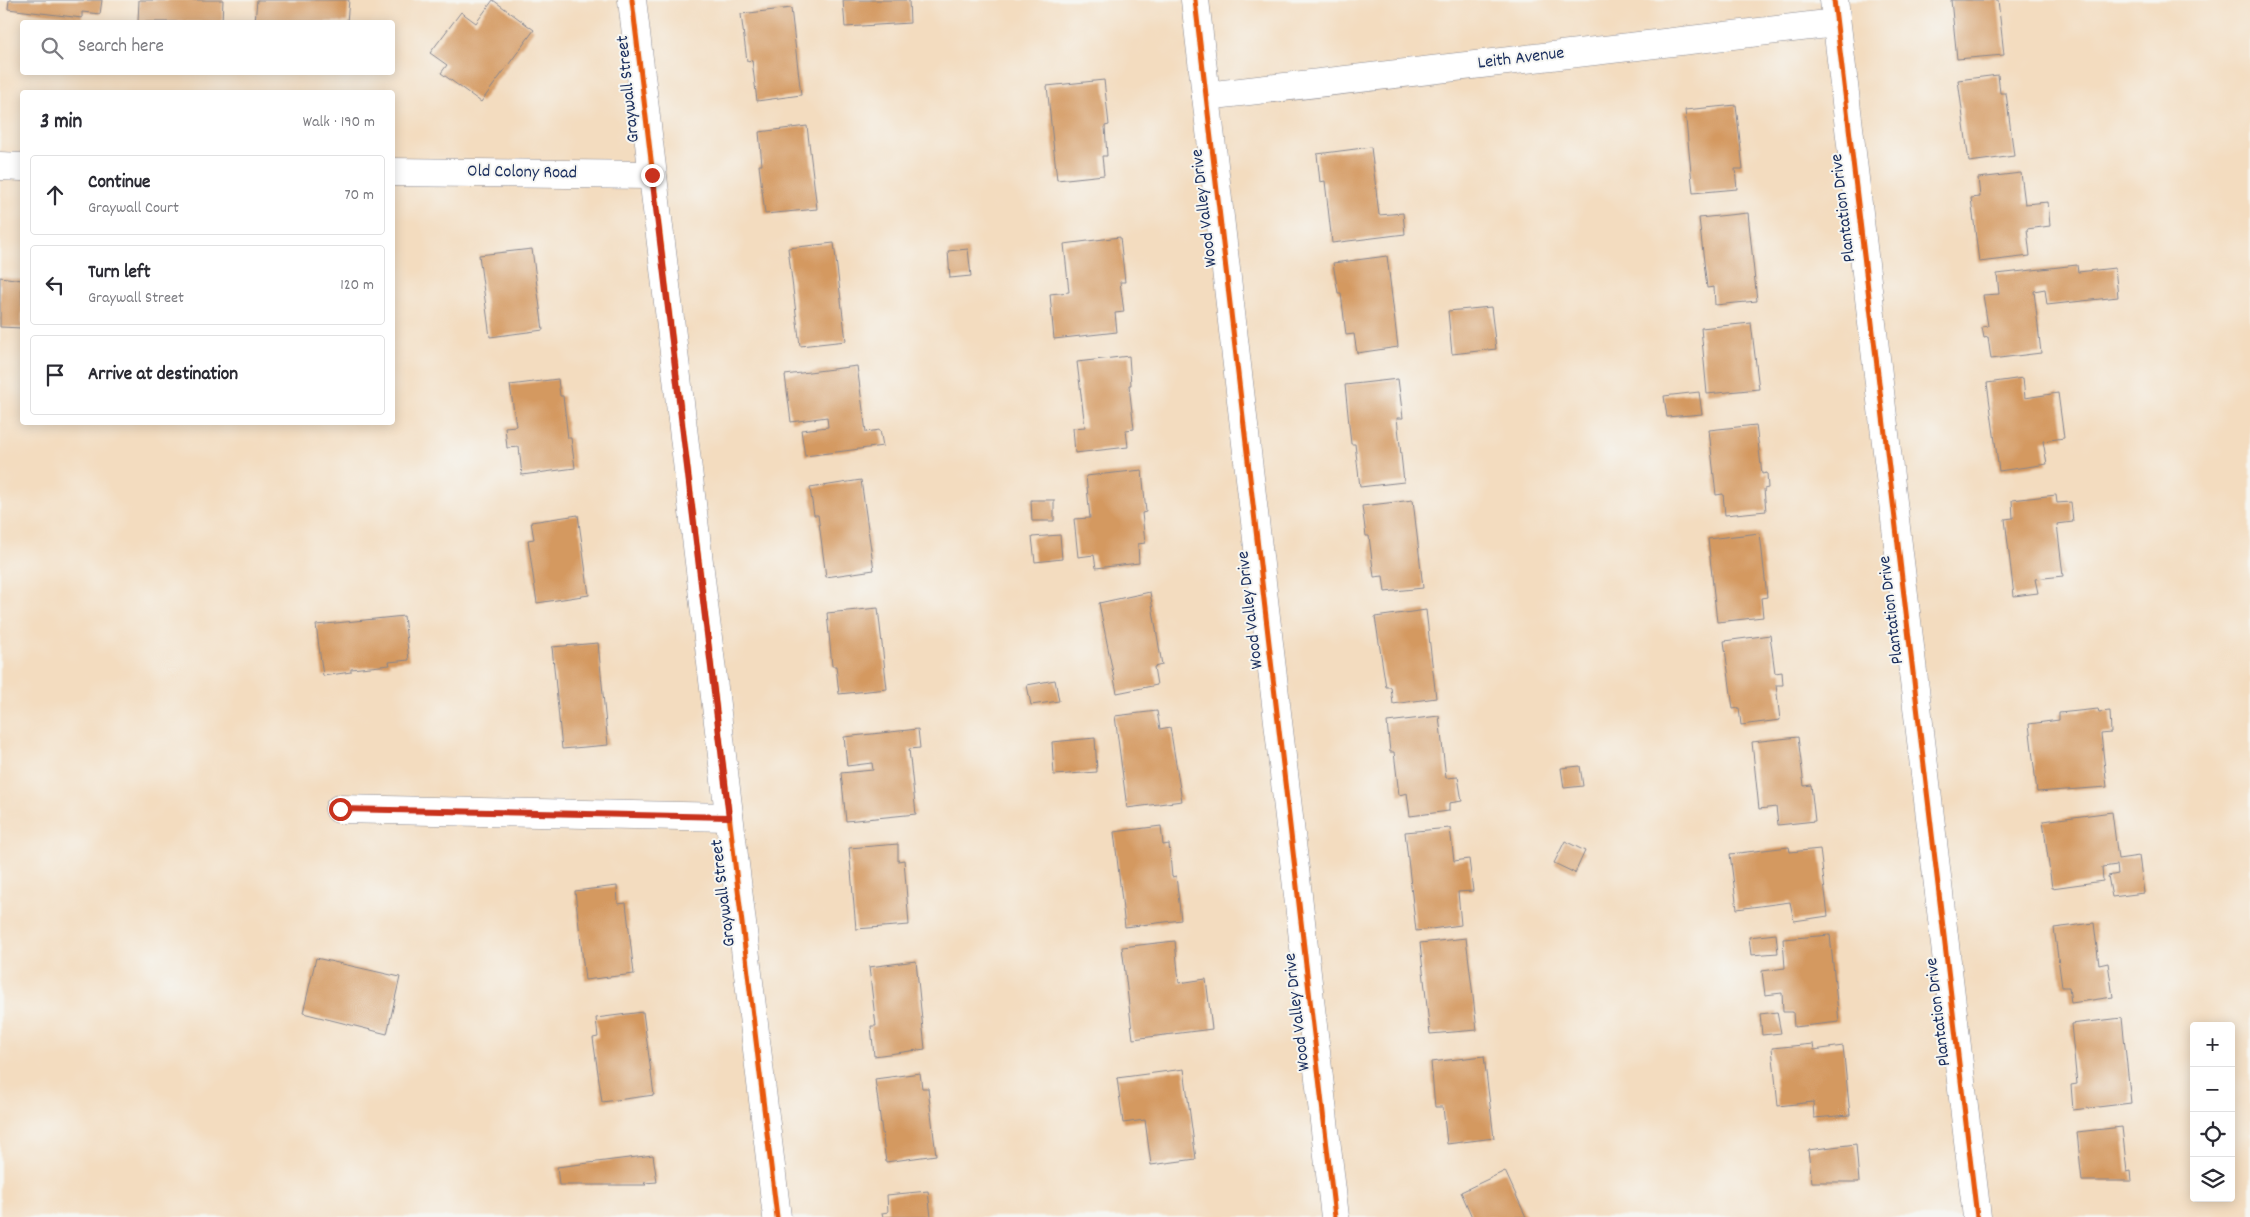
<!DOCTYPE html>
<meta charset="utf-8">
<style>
body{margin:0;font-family:Dekko,sans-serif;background:#f7f7f7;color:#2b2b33}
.controls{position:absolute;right:15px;bottom:15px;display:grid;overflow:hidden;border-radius:5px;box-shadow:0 2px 12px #0003}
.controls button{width:45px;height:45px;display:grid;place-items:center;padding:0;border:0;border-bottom:1px solid #e1e1e2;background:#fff;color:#2b2b33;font:25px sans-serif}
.stop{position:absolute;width:15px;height:15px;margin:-11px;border:4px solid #c8321e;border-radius:50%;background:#fff}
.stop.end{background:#c8321e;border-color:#fff;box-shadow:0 1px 5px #0008}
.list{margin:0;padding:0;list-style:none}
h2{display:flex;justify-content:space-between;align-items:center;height:65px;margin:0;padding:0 20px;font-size:21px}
h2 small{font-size:16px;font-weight:400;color:#7c7c81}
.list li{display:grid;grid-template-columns:32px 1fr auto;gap:15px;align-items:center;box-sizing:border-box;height:80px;margin:0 10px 10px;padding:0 10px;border:1px solid #e1e1e2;border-radius:5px}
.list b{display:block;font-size:19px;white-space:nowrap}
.list p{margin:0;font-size:16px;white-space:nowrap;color:#7c7c81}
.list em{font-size:16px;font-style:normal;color:#7c7c81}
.icon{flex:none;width:28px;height:28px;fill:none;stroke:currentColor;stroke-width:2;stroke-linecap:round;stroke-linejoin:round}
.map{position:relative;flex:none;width:2250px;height:1217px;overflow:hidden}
.search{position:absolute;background:#fff;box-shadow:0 2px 12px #0003;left:20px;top:20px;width:375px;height:55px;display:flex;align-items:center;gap:12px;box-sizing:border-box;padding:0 18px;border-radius:5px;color:#7c7c81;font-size:19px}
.panel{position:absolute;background:#fff;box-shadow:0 2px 12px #0003;left:20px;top:90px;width:375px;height:335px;border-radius:5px}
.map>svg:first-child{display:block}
</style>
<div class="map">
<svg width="2250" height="1217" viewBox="0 0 2250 1217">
<rect width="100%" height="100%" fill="#f6f6f2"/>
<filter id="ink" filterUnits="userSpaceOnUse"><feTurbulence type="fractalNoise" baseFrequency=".02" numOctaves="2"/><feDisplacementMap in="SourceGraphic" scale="10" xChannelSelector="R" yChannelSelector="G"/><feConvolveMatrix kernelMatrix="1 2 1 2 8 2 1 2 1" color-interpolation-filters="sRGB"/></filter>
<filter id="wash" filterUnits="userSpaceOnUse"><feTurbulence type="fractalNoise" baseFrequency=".0096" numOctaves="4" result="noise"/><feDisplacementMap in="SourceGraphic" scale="20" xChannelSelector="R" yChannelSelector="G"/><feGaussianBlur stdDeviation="1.12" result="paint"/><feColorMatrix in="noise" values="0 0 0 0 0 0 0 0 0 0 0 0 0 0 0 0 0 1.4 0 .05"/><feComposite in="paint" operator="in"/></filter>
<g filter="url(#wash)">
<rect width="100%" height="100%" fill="#f3dcbf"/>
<g id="blocks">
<g fill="#d49960">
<polygon points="9,0 102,0 100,14 82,12 82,18 8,9"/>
<polygon points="139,0 223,0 222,22 138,22"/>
<polygon points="257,0 349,0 347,22 255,22"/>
<polygon points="493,0 534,30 481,102 441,73 447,65 430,53 461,12 476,23"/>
<polygon points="843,0 909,0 910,23 845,27"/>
<polygon points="1951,0 1998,0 2004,55 1957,59"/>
<polygon points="791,8 801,95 757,101 752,60 747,61 741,14"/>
<polygon points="1998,75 2000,93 2006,93 2014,156 1969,162 1958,80"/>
<polygon points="1104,80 1109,125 1105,126 1107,156 1102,156 1104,175 1057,180 1047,86"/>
<polygon points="1736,105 1743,169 1735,169 1737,189 1693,193 1685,110"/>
<polygon points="807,126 817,209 765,214 759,165 762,165 759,132"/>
<polygon points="1371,147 1379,215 1403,213 1405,234 1332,243 1325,181 1320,182 1317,154"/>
<polygon points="2021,173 2025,204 2048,202 2050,226 2027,229 2030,256 1979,262 1971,198 1980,197 1978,178"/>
<polygon points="1748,213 1757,301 1715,305 1714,287 1707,288 1699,218"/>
<polygon points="1120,237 1125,282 1120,282 1124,312 1115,313 1117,332 1054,339 1050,294 1069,292 1064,244"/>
<polygon points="834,243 846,341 800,346 788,248"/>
<polygon points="532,249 543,330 490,337 479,255"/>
<polygon points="968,249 971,276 950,278 948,251"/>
<polygon points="1387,256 1398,347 1357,353 1354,334 1346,335 1341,293 1338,293 1333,263"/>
<polygon points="2077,265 2078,272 2115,268 2118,297 2047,305 2045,289 2034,291 2041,353 1991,359 1988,337 1984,338 1982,327 1988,326 1983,295 1999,294 1997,274"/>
<polygon points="0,277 22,280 22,328 0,327"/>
<polygon points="1491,307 1496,349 1452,354 1448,311"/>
<polygon points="1751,323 1759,389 1707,394 1701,328"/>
<polygon points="1129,356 1131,385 1129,385 1134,429 1126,430 1128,447 1075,453 1073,428 1085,427 1077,362"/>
<polygon points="857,366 866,432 880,430 883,446 805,456 801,430 828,427 827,417 791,422 785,375"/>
<polygon points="2023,378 2025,398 2058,393 2064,438 2043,441 2047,464 1999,471 1987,383"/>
<polygon points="558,379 560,396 563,396 568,438 571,438 575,468 522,475 519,447 507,448 505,427 516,426 510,385"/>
<polygon points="1398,379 1403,418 1397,418 1404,482 1360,487 1355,444 1351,444 1345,385"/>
<polygon points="1699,392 1702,414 1667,417 1664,396"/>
<polygon points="1756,425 1762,474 1767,473 1768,488 1764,489 1766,511 1725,515 1723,494 1716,495 1709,430"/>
<polygon points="1142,470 1146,512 1142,513 1145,543 1138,544 1139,563 1096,568 1094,555 1078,557 1074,519 1090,518 1086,476"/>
<polygon points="861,480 874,570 826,577 818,515 814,515 810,488"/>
<polygon points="2056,495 2057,503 2071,502 2073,522 2057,524 2063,576 2035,579 2038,593 2014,596 2005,519 2013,518 2012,500"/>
<polygon points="1031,500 1054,500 1054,521 1032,521"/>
<polygon points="1413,500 1423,588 1385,592 1383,576 1374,577 1369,536 1366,536 1362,506"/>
<polygon points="578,515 589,595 537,603 528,540 534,539 531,522"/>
<polygon points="1760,533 1767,597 1761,598 1763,617 1717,622 1708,539"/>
<polygon points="1060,535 1062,559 1035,562 1032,537"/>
<polygon points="1150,592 1162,665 1154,667 1157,685 1117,693 1099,603"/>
<polygon points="878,608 887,689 839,694 836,666 832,666 827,613"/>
<polygon points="1426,610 1436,698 1393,704 1391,687 1386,687 1375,617"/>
<polygon points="404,616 409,660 389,662 390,665 351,669 351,672 323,676 316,625"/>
<polygon points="1770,635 1775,673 1782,672 1783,685 1776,685 1780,720 1741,725 1739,708 1733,709 1724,641"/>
<polygon points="598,643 608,745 562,749 552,647"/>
<polygon points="1055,680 1059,701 1031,705 1027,685"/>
<polygon points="2098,709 2099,712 2110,711 2111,733 2101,734 2107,787 2037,792 2029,724 2059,720 2059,713"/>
<polygon points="1157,711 1160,729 1170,727 1182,801 1127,808 1115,716"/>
<polygon points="1439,716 1446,778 1458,777 1462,801 1449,803 1449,811 1410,816 1407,793 1399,795 1394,752 1390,752 1387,722"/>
<polygon points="918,729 920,748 909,749 916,814 846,821 841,773 873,770 872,763 847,766 844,737"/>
<polygon points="1798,737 1804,786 1811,785 1815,821 1778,825 1776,807 1759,809 1752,742"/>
<polygon points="1095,738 1097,772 1054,775 1052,742"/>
<polygon points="1580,766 1583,786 1564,788 1561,768"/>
<polygon points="2112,812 2118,859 2139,856 2144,893 2112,897 2108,876 2118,874 2117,865 2102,867 2103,881 2052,888 2043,821"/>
<polygon points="1161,826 1163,845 1169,844 1172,877 1176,876 1181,920 1125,927 1114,832"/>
<polygon points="1450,828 1454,861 1469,859 1473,891 1458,892 1461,925 1416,931 1405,832"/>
<polygon points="1565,841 1585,851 1575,873 1554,863"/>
<polygon points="898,844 898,861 904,860 909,925 856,929 849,848"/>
<polygon points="1789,847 1790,852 1820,849 1828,916 1794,921 1790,902 1737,909 1730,854"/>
<polygon points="617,886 618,904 626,903 634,974 585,980 575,891"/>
<polygon points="2094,923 2099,965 2108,963 2113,997 2071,1003 2069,987 2062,987 2054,928"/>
<polygon points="1776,934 1778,953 1751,955 1749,937"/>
<polygon points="1830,935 1839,1022 1794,1027 1793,1012 1783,1012 1782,993 1765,995 1762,971 1785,968 1783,939"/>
<polygon points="1466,938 1477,1030 1430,1034 1420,943"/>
<polygon points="1175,941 1179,983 1206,979 1212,1029 1133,1039 1122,947"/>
<polygon points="316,958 400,977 387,1034 303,1013"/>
<polygon points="916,961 925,1049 874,1056 871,1026 876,1026 869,967"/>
<polygon points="643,1012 654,1095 602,1102 593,1038 598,1037 596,1018"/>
<polygon points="1777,1012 1781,1033 1762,1035 1760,1014"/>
<polygon points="2122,1018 2131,1103 2073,1110 2071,1085 2077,1084 2071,1024"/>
<polygon points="1813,1044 1814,1050 1843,1046 1850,1115 1814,1118 1813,1102 1778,1106 1772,1048"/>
<polygon points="1484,1056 1494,1138 1447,1144 1443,1107 1435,1107 1431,1062"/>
<polygon points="1184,1069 1196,1159 1151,1165 1145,1120 1123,1123 1117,1078"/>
<polygon points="920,1073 922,1088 928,1088 936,1155 886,1162 875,1079"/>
<polygon points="2122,1127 2127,1172 2131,1171 2132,1181 2082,1181 2077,1132"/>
<polygon points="1856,1144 1859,1182 1812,1182 1808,1150"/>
<polygon points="653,1155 657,1182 644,1183 646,1185 559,1185 557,1167"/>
<polygon points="1505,1171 1526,1217 1472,1217 1461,1192"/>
<polygon points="928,1191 931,1217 883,1217 882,1213 888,1212 887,1195"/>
</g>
</g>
</g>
<g filter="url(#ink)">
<use href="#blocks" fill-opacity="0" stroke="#87868e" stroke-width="1"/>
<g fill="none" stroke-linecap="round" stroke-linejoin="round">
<g stroke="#87868e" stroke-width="29">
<g id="street">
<polyline points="632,0 777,1217"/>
<polyline points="1195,0 1335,1217"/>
<polyline points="1834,0 1977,1217"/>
<polyline points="1206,96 1836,23"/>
<polyline points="0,166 22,167"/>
<polyline points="392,172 652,175"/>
<polyline points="339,809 729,817"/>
</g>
</g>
<use href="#street" stroke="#fff" stroke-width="28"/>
<g stroke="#f6f6f2" stroke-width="8">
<g id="cycleway">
<polyline points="632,0 777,1217"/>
<polyline points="1195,0 1335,1217"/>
<polyline points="1834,0 1977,1217"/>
</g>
</g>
<use href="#cycleway" stroke="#e8590c" stroke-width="5"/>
</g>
</g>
<g fill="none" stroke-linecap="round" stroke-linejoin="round" filter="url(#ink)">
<polyline stroke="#c8321e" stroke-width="6" points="340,809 729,817 652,175"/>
</g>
<g text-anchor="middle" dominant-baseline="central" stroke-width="4" stroke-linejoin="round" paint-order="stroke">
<g font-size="18" fill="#1b2f5e" stroke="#f6f6f2">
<text transform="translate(1521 59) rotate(-7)">Leith Avenue</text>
<text transform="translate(629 89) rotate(-96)">Graywall Street</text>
<text transform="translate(522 173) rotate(1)">Old Colony Road</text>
<text transform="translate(1205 208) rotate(-97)">Wood Valley Drive</text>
<text transform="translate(1844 208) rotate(-97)">Plantation Drive</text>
<text transform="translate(1251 610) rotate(-97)">Wood Valley Drive</text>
<text transform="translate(1892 610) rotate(-97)">Plantation Drive</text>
<text transform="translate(724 893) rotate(-97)">Graywall Street</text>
<text transform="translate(1298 1012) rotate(-97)">Wood Valley Drive</text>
<text transform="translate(1939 1012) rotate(-97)">Plantation Drive</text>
</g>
</g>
</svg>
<div class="controls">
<button>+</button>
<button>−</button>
<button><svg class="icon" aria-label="locate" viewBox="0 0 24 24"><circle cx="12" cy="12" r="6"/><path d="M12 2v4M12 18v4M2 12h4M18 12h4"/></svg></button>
<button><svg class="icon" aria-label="layers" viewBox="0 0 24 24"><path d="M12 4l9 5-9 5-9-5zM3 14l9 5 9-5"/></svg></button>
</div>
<div class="stop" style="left:340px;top:809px"></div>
<div class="stop end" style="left:652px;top:175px"></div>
<div class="search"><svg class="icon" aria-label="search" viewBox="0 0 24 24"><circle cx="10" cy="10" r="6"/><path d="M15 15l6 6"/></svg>Search here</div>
<section class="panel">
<h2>3 min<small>Walk · 190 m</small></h2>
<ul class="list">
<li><svg class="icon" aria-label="ahead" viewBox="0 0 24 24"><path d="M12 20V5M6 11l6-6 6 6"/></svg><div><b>Continue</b><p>Graywall Court</p></div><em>70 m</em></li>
<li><svg class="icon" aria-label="left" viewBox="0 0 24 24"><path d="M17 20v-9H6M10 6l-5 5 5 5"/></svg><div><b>Turn left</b><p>Graywall Street</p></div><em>120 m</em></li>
<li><svg class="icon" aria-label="arrive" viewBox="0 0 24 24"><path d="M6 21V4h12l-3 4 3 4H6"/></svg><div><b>Arrive at destination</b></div></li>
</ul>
</section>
</div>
